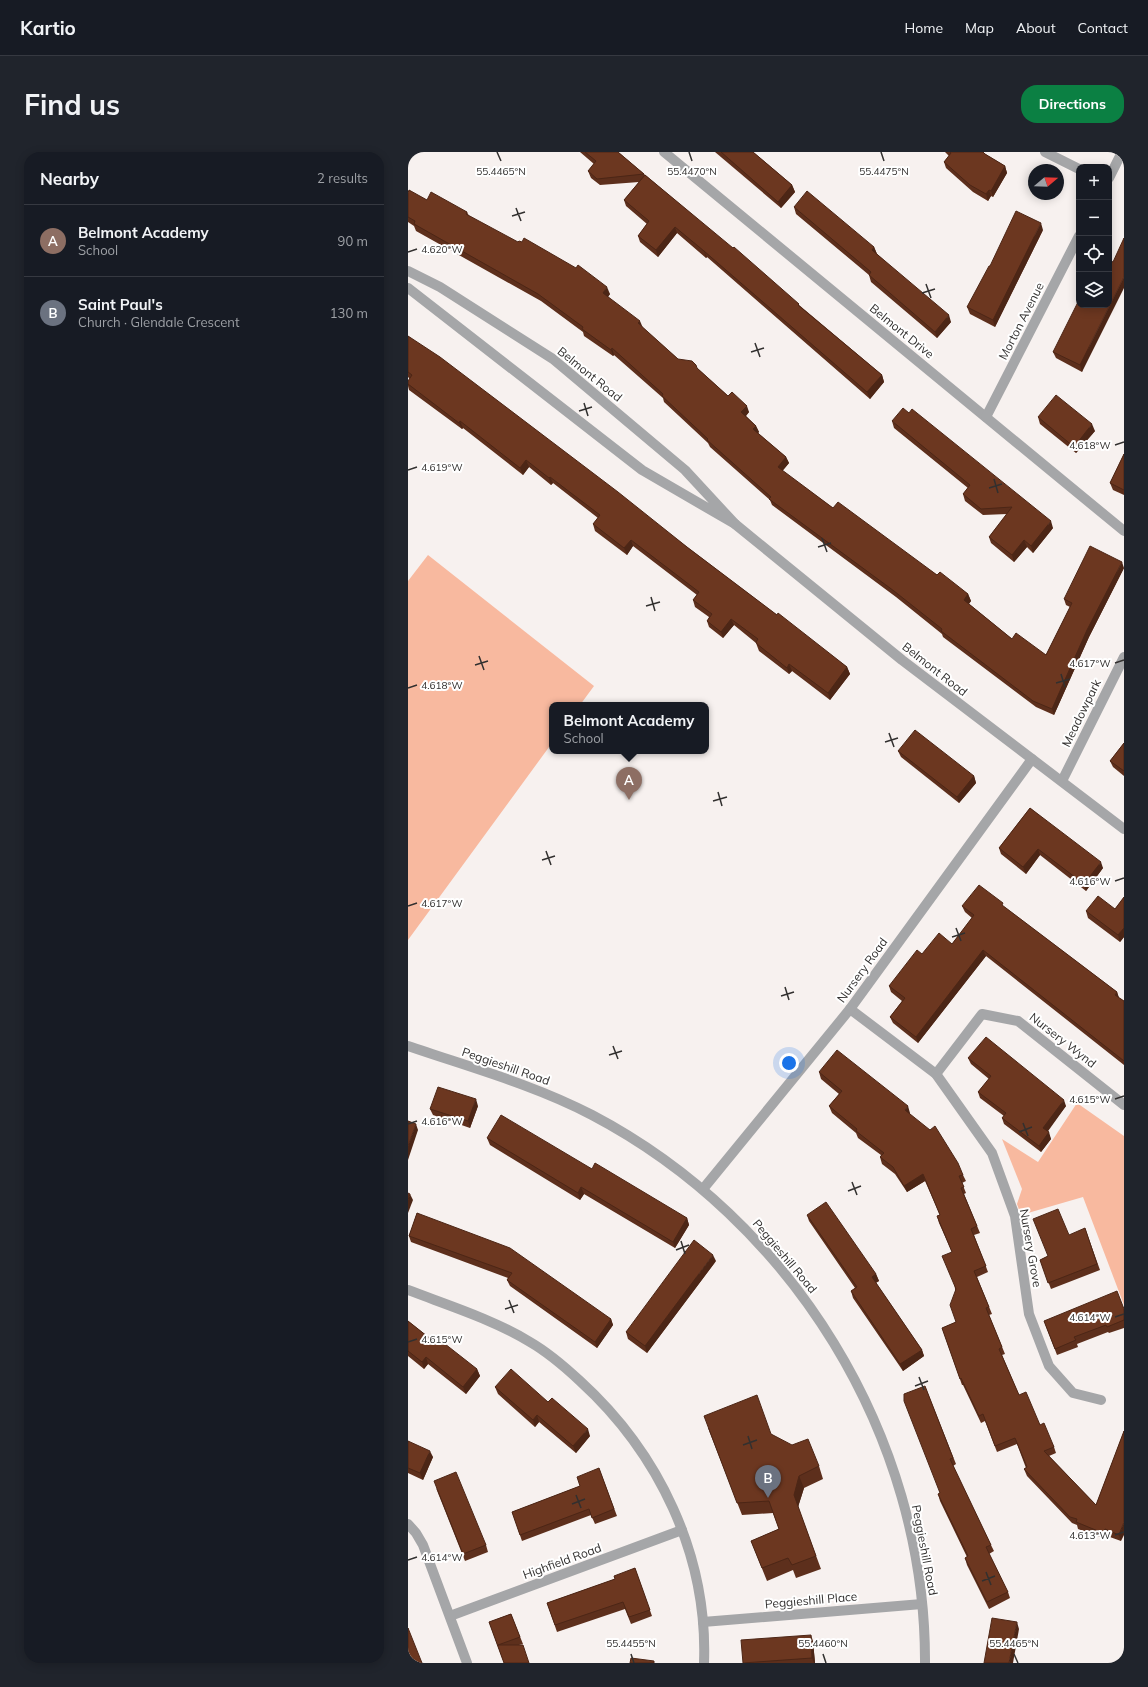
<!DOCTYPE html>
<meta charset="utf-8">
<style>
body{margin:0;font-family:Mulish,sans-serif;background:#20242c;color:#f1f3f6}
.controls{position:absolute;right:12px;top:12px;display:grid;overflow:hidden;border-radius:8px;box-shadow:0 2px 10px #0003}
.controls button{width:36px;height:36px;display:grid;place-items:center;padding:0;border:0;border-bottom:1px solid #363941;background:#171b24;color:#f1f3f6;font:20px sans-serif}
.compass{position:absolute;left:620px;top:12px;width:36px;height:36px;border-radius:50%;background:#171b24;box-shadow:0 2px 10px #0003;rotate:71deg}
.you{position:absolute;left:381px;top:911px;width:14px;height:14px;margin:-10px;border:3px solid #fff;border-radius:50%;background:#1a73e8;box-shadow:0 0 0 6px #1a73e833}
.badge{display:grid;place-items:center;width:26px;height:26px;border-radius:50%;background:#0b8043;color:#fff;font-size:13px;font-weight:700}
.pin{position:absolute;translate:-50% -33px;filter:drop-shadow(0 1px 2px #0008)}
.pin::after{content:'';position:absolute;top:21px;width:14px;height:12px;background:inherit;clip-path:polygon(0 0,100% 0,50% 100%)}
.popup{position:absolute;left:141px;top:550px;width:160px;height:52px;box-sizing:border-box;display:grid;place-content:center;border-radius:8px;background:#171b24;filter:drop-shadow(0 1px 3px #0005);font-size:13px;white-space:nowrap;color:#9ea1a6}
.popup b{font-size:15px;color:#f1f3f6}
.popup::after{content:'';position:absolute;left:50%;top:100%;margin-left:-8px;border:8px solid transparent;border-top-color:#171b24}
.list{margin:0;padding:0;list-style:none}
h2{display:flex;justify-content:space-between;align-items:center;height:52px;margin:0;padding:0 16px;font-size:17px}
h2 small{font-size:13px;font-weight:400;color:#9ea1a6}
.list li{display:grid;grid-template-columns:26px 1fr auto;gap:12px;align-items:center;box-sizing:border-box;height:72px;padding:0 16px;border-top:1px solid #363941}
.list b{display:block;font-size:15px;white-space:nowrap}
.list p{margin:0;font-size:13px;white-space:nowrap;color:#9ea1a6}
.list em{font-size:13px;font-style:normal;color:#9ea1a6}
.icon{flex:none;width:22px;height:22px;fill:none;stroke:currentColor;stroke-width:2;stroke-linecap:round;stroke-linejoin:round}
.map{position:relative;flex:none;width:716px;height:1511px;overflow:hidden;border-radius:16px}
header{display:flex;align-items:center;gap:24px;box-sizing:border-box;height:56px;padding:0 20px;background:#171b24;border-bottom:1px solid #363941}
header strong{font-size:19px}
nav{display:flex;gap:22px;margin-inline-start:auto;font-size:14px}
.intro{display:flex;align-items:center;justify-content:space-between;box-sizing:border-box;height:96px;padding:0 24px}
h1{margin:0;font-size:28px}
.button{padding:10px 18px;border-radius:16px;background:#0b8043;color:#fff;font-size:14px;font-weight:700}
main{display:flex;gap:24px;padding:0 24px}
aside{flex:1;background:#171b24;border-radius:16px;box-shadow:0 2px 10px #0003}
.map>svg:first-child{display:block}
</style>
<header>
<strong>Kartio</strong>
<nav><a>Home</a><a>Map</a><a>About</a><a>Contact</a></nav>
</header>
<div class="intro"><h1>Find us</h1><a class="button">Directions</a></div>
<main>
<aside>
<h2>Nearby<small>2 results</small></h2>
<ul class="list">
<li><span class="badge" style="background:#8d6e63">A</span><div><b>Belmont Academy</b><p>School</p></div><em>90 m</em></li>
<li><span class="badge" style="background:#6b7280">B</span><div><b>Saint Paul's</b><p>Church · Glendale Crescent</p></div><em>130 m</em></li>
</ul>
</aside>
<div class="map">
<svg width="716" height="1511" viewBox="0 0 716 1511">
<rect width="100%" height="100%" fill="#f7f1ef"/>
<g fill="#f8b99f">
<polygon points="20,403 186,534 172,553 144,553 144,591 0,788 0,429"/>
<polygon points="669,951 716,984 716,1153 675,1045 613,1063 609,1052 614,1037 594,987 630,1010"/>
</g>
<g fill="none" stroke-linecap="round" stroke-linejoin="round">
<g stroke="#a5a6a8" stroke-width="10">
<polyline points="256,0 716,379"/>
<polyline points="637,0 671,17"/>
<polyline points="701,26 714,0"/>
<polyline points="578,265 671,84"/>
<polyline points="654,629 716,505"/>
<polyline points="442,857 528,922 584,1001 607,1064 621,1162 641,1214 665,1241 693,1248"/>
<path d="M0,894C61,915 127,933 184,963C384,1068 518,1284 517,1511"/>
<polyline points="528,922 574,862 610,869 716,953"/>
<polyline points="295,1037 442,857 624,607"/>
<path d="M0,1138C42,1154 84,1167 122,1190C141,1201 157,1215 172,1229C251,1301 300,1403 296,1511"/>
<polyline points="0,1372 8,1381 15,1393 59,1511"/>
<polyline points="42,1464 274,1378"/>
<polyline points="295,1470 514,1452"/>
</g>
<g stroke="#a5a6a8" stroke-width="10">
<polyline points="0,119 32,135 145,207 277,318 327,372 234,318 0,136"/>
<polyline points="327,372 494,508 716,677"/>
</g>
</g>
<g fill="#5d2f1c">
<polygon points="172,0 210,0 474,223 476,230 462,247 299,105 298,106 269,81 250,105 232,90 230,84 239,72 218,54 216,48 231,30 192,33 183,26 180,19 186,12"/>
<polygon points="307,0 345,0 384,33 387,40 373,56"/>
<polygon points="537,0 575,0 577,2 597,14 599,21 585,45 583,44 580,49 565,40 538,16 536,10 541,4"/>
<polygon points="0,41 19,48 59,60 61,64 202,142 200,145 270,207 289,216 320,244 341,260 338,264 348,274 351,280 350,281 378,305 381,311 374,319 425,356 529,423 560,442 563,449 561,452 604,487 638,503 662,455 658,453 656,447 716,416 681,485 646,563 628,555 535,485 534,482 488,445 364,353 362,348 302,295 300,291 256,250 255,246 206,203 205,204 176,184 175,180 133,149 8,79 6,74 0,70"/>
<polygon points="386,55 466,95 469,102 543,170 529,186 463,130 461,123 388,62"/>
<polygon points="635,78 587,175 562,162 559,155 582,114"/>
<polygon points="705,110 674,220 648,206 645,200"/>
<polygon points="0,184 369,463 439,515 442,522 422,548 384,519 381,522 351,499 348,491 326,473 315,486 301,475 299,469 301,465 287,455 285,448 289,443 225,394 219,403 187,379 185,372 190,366 145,331 143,333 121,315 115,323 55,276 54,277 1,238 0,234 0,229 2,227 0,225"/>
<polygon points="630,265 687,279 668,301 632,272"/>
<polygon points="484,269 645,376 625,401 619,395 606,410 583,391 581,385 599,362 575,363 557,349 555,342 560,336 486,276"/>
<polygon points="716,302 716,343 705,338 702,331"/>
<polygon points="716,591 716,624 705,615 702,609"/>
<polygon points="490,599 566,624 568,631 551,651 493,605"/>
<polygon points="622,656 695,716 678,739 632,703 618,722 593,702 591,696"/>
<polygon points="716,745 716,785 712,790 680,766 678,759 707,757"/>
<polygon points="554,754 596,755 709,840 711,846 716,849 716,913 578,804 510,891 485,871 482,865 494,849 483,840 481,834 514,802 544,792 564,766 557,760"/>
<polygon points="560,906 658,954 639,979 643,987 633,1000 596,972 594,966 596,964 572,946 570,940 581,927 563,912"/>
<polygon points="411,920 502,961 502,962 555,1023 558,1029 554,1031 558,1041 556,1042 572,1081 566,1083 580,1120 569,1125 584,1162 581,1163 597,1202 594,1203 611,1243 632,1273 646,1295 648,1301 641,1304 688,1353 716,1279 713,1389 699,1384 697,1387 670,1377 669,1373 664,1371 619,1324 616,1317 618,1316 609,1292 589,1300 577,1269 573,1271 555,1233 554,1233 534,1176 548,1170 547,1137 544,1100 531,1071 529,1064 532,1063 517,1029 499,1040 487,1022 474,1012 472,1005 473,1003 450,986 448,981 424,961 421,954 431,942 413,927"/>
<polygon points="70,954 62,976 25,963 22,957"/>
<polygon points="79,986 184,1017 279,1066 281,1073 267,1096 176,1042 172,1048 82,993"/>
<polygon points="9,1061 203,1167 205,1173 189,1196 102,1134 99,1128 100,1126 3,1090 1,1084"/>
<polygon points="399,1063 468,1122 471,1129 468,1131 514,1198 516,1204 495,1219 445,1146 443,1139 447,1136 401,1069"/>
<polygon points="677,1076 692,1118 643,1137 632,1108 640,1104"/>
<polygon points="308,1109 239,1201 220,1187 218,1180"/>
<polygon points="716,1157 716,1176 701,1181 700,1180 669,1192 670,1195 649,1203 636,1169"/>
<polygon points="0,1169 29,1192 69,1217 72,1224 58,1242 20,1212 16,1217 0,1204"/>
<polygon points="517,1234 548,1312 545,1314 583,1393 586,1399 581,1402 600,1440 602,1446 581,1457 559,1413 557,1406 559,1405 532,1349 530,1342 532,1341"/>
<polygon points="87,1235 182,1284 168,1301 131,1270 127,1275 90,1242"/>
<polygon points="300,1276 363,1282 411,1314 415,1327 396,1336 390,1355 413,1417 388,1426 385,1418 359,1429 343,1389 371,1377 365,1361 334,1363"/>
<polygon points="0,1289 25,1305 15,1328 0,1321"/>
<polygon points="191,1316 209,1364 187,1372 183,1363 114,1389 104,1360 172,1334"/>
<polygon points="28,1336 78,1393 80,1400 57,1409"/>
<polygon points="227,1416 244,1464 223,1472 217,1457 149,1480 139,1451 207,1427"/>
<polygon points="103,1462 115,1492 111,1493 96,1511 81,1470"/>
<polygon points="405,1489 407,1511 335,1511"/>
</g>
<g fill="#4c2616">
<polygon points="597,14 599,21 585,45 583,39"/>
<polygon points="384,33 387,40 373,56 370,50"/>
<polygon points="581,38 583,44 580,49 578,42"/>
<polygon points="633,71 635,78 587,175 585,168"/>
<polygon points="267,75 269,81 250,105 248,98"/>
<polygon points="466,95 469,102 464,98"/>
<polygon points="296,99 299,105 298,106"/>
<polygon points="716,125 716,136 674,220 672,213"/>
<polygon points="199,135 202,142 197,148 195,141"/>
<polygon points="541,163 543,170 529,186 527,180"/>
<polygon points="232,169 235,176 230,171"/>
<polygon points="204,196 206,203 205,204 203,198"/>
<polygon points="474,223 476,230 462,247 459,240"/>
<polygon points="339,254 341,260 336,266 333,260"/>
<polygon points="52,269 55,276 54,277 51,271"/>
<polygon points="684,272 687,279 668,301 666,295"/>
<polygon points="348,274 351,280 348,283 345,277"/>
<polygon points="378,305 381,311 372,322 370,315"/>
<polygon points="118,308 121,315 115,323 112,316"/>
<polygon points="142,325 145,331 143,333 141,326"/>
<polygon points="643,369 645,376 625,401 623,394"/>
<polygon points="223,388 225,394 219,403 216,396"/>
<polygon points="616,388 619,395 606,410 604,403"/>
<polygon points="714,410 716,416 681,485 646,563 644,557 679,478"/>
<polygon points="560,442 563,449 558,455 556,448"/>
<polygon points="323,467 326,473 315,486 313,480"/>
<polygon points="381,512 384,519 381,522 379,516"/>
<polygon points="439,515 442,522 422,548 420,541"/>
<polygon points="566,624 568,631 551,651 549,645"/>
<polygon points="630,697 632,703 618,722 615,715"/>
<polygon points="693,710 695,716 678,739 676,732"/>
<polygon points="716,776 716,785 712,790 710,783"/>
<polygon points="575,798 578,804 510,891 508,885"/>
<polygon points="709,840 711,846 707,843"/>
<polygon points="68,947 70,954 62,976 60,969"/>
<polygon points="656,948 658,954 638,982 635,976"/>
<polygon points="500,954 502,961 500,964 497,958"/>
<polygon points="8,972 10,978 0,1008 0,994"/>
<polygon points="641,980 643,987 633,1000 631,994"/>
<polygon points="515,1022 517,1029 499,1040 496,1034"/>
<polygon points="173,1035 176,1042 172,1048 170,1041"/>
<polygon points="2,1042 5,1048 0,1061 0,1048"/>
<polygon points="279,1066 281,1073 267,1096 265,1090"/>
<polygon points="305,1103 308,1109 239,1201 237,1194"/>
<polygon points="468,1122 471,1129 466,1131 464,1125"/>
<polygon points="203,1167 205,1173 189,1196 187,1190"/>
<polygon points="514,1198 516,1204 495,1219 492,1212"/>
<polygon points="18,1205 20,1212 16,1217 14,1210"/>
<polygon points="69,1217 72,1224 58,1242 55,1235"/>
<polygon points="129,1263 131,1270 127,1275 125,1268"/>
<polygon points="180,1277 182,1284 168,1301 165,1294"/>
<polygon points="22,1299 25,1305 15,1328 12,1321"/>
<polygon points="391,1324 396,1336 390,1355 386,1343"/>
<polygon points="716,1370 716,1383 713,1389 711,1383"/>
<polygon points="697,1377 699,1384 697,1387 695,1381"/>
<polygon points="609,1470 611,1477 605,1511 601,1511"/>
<polygon points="403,1483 405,1489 407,1511 406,1511 404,1506"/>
</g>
<g fill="#6c3720" stroke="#4c2616">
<polygon points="177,0 210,0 236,22 189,27 180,19 188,9"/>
<polygon points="313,0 345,0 384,33 370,50"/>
<polygon points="542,0 575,0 577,2 597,14 583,39 581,38 578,42 562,33 536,10 543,1"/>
<polygon points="237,23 325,96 326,95 391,152 390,153 474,223 459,240 296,99 267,75 248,98 230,84 241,69 216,48"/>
<polygon points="1,38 19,48 23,40 59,60 58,62 110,90 111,89 114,90 116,86 168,116 170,113 199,135 195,141 232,169 230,171 270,207 284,209 288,213 289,216 320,244 324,240 339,254 333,260 348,274 345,277 378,305 370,315 425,356 430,350 529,423 532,420 560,442 556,448 604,487 608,481 638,503 664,451 656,447 682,394 714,410 679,478 644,557 625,549 533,479 534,477 486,439 361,347 363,345 299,288 300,287 254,244 255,242 204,196 203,198 174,177 175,175 130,142 6,72 7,69 0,65 0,41"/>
<polygon points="399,39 466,95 464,98 541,163 527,180 461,123 463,120 386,55"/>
<polygon points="608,59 633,71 585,168 559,155 581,114 582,114"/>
<polygon points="716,86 716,125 672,213 645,200 671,148 671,153 701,153 701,108 705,110"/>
<polygon points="0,184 32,205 210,340 279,395 369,463 370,461 439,515 420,541 381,512 379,516 349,492 348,490 350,487 323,467 313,480 299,469 304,462 285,448 291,440 223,388 216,396 185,372 192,363 142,325 141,326 118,308 112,316 52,269 51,271 0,232 0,229 4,223 0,220"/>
<polygon points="648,243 684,272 666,295 630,265"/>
<polygon points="495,256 501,261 504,257 643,369 623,394 616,388 604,403 581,385 604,355 573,357 555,342 562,333 484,269"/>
<polygon points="716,302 716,338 702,331"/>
<polygon points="507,578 566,624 549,645 490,599"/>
<polygon points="716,591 716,619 702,609"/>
<polygon points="622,656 693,710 676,732 630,697 615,715 591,696"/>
<polygon points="571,733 595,751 594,753 709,840 707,843 716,849 716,909 575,798 508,885 482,865 497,846 481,834 509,798 514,802 531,781 544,792 566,763 554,754"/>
<polygon points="690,744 707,757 716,745 716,776 710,783 678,759"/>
<polygon points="578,885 656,948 635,976 641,980 631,994 594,966 598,961 570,940 583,924 560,906"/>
<polygon points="429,898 500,954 497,958 522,978 527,974 550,1011 555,1023 551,1024 556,1035 553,1036 569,1074 563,1077 578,1114 566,1119 581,1155 578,1156 594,1195 591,1197 611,1243 618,1240 632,1273 636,1271 646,1295 636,1299 688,1353 716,1279 716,1370 711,1383 697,1377 695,1381 668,1370 669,1367 662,1365 616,1317 619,1315 607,1286 587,1294 575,1262 571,1264 553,1226 552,1227 534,1176 548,1170 542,1153 548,1137 534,1104 544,1100 529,1064 532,1063 515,1022 496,1034 485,1015 472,1005 476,1001 448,979 449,977 421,954 434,939 411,920"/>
<polygon points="30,935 68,947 60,969 22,957"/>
<polygon points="93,963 184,1017 187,1011 279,1066 265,1090 173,1035 170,1041 79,986"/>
<polygon points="0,969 8,972 0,994"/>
<polygon points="0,1041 2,1042 0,1048"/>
<polygon points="418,1050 468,1122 464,1125 514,1198 492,1212 443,1139 449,1135 399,1063"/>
<polygon points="650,1057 661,1083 677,1076 689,1112 640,1131 632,1108 640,1104 625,1067"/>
<polygon points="9,1061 102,1096 203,1167 187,1190 99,1128 104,1121 1,1084"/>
<polygon points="286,1088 305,1103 237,1194 218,1180"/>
<polygon points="709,1139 716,1157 716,1168 699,1175 698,1173 666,1185 668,1188 647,1197 636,1169"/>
<polygon points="0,1169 29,1192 32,1188 69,1217 55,1235 18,1205 14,1210 0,1199"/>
<polygon points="103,1217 140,1250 144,1246 180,1277 165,1294 129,1263 125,1268 87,1235"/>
<polygon points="517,1234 545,1306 542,1307 583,1393 578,1395 600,1440 579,1450 557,1406 560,1404 530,1342 532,1341 496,1249 496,1242"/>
<polygon points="349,1243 363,1282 384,1293 400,1287 411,1314 391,1324 386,1343 408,1404 384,1413 380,1406 354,1416 343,1389 371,1377 361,1349 329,1351 296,1264"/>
<polygon points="0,1289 22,1299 12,1321 0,1316"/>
<polygon points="191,1316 206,1357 184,1366 181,1357 112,1383 104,1360 172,1334 169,1325"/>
<polygon points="48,1320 78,1393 55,1402 26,1329"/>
<polygon points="227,1416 242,1458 221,1465 215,1450 147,1473 139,1451 207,1427 206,1424"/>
<polygon points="103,1462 112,1485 90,1493 115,1493 121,1511 96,1511 81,1470"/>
<polygon points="584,1466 609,1470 601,1511 576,1511"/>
<polygon points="0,1476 14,1511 0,1511"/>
<polygon points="403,1483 404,1506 335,1511 333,1488"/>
<polygon points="223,1506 246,1509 246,1511 222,1511"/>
</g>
<path fill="none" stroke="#32302f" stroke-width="1.5" d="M89,0L93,9M281,0L284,9M473,0L476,9M108,56L113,69M104,64L117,60M0,100L9,97M518,132L523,146M514,141L527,137M347,191L352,205M343,200L356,196M176,251L180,264M171,259L184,255M707,293L716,290M0,318L9,315M586,327L590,341M581,336L594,332M414,386L419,400M410,395L423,391M243,445L247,459M238,454L252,450M71,504L76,518M707,511L716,508M67,513L80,509M653,522L657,535M648,531L662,527M0,536L9,533M481,581L486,595M477,590L490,586M310,640L314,654M305,649L319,645M138,699L143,713M134,708L147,704M707,729L716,726M0,754L9,751M548,776L553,789M544,785L557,781M377,835L381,848M373,844L386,840M205,894L210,907M201,903L214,899M707,947L716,944M615,971L620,984M0,972L9,969M611,980L624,975M444,1030L449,1043M440,1039L453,1034M273,1089L277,1102M268,1098L281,1093M101,1148L106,1161M97,1157L110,1153M707,1165L716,1162M0,1190L9,1187M511,1225L516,1238M507,1234L520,1229M340,1284L344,1297M335,1293L349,1288M168,1343L173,1356M164,1352L177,1347M707,1383L716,1380M0,1408L9,1405M578,1420L583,1433M574,1429L587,1424M223,1502L226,1511M415,1502L418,1511M606,1502L610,1511"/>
<g text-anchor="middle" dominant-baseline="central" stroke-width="4" stroke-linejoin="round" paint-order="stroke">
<g font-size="12" fill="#32302f" stroke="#fff">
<text transform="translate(613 169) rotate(-63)">Morton Avenue</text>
<text transform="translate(494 179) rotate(39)">Belmont Drive</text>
<text transform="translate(182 222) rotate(39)">Belmont Road</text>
<text transform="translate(527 517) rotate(38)">Belmont Road</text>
<text transform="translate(673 561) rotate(-64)">Meadowpark</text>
<text transform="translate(454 818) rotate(-54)">Nursery Road</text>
<text transform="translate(655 888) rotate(38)">Nursery Wynd</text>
<text transform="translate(98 914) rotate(19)">Peggieshill Road</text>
<text transform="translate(623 1096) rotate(80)">Nursery Grove</text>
<text transform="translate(377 1104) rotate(50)">Peggieshill Road</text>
<text transform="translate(517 1398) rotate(79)">Peggieshill Road</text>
<text transform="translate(154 1409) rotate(-20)">Highfield Road</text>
<text transform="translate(403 1448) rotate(-5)">Peggieshill Place</text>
</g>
</g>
<g font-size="10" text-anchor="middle" fill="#32302f" stroke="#fff" stroke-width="4" stroke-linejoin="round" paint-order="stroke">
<text x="93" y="23">55.4465°N</text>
<text x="284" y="23">55.4470°N</text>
<text x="476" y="23">55.4475°N</text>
<text x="34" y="101">4.620°W</text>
<text x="682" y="297">4.618°W</text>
<text x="34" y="319">4.619°W</text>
<text x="682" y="515">4.617°W</text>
<text x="34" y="537">4.618°W</text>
<text x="682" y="733">4.616°W</text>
<text x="34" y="755">4.617°W</text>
<text x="682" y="951">4.615°W</text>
<text x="34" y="973">4.616°W</text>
<text x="682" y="1169">4.614°W</text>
<text x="34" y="1191">4.615°W</text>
<text x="682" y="1387">4.613°W</text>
<text x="34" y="1409">4.614°W</text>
<text x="223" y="1495">55.4455°N</text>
<text x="415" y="1495">55.4460°N</text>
<text x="606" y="1495">55.4465°N</text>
</g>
</svg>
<div class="controls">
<button>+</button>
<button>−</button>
<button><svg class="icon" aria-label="locate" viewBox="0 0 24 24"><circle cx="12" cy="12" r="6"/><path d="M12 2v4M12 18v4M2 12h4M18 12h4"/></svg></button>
<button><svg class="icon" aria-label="layers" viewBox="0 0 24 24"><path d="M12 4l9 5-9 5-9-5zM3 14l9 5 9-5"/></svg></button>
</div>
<svg class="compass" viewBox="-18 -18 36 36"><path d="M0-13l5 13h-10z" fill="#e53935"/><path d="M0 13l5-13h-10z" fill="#9ea1a6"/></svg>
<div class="you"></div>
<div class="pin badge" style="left:221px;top:648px;background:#8d6e63">A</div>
<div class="popup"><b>Belmont Academy</b>School</div>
<div class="pin badge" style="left:360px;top:1346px;background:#6b7280">B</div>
</div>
</main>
